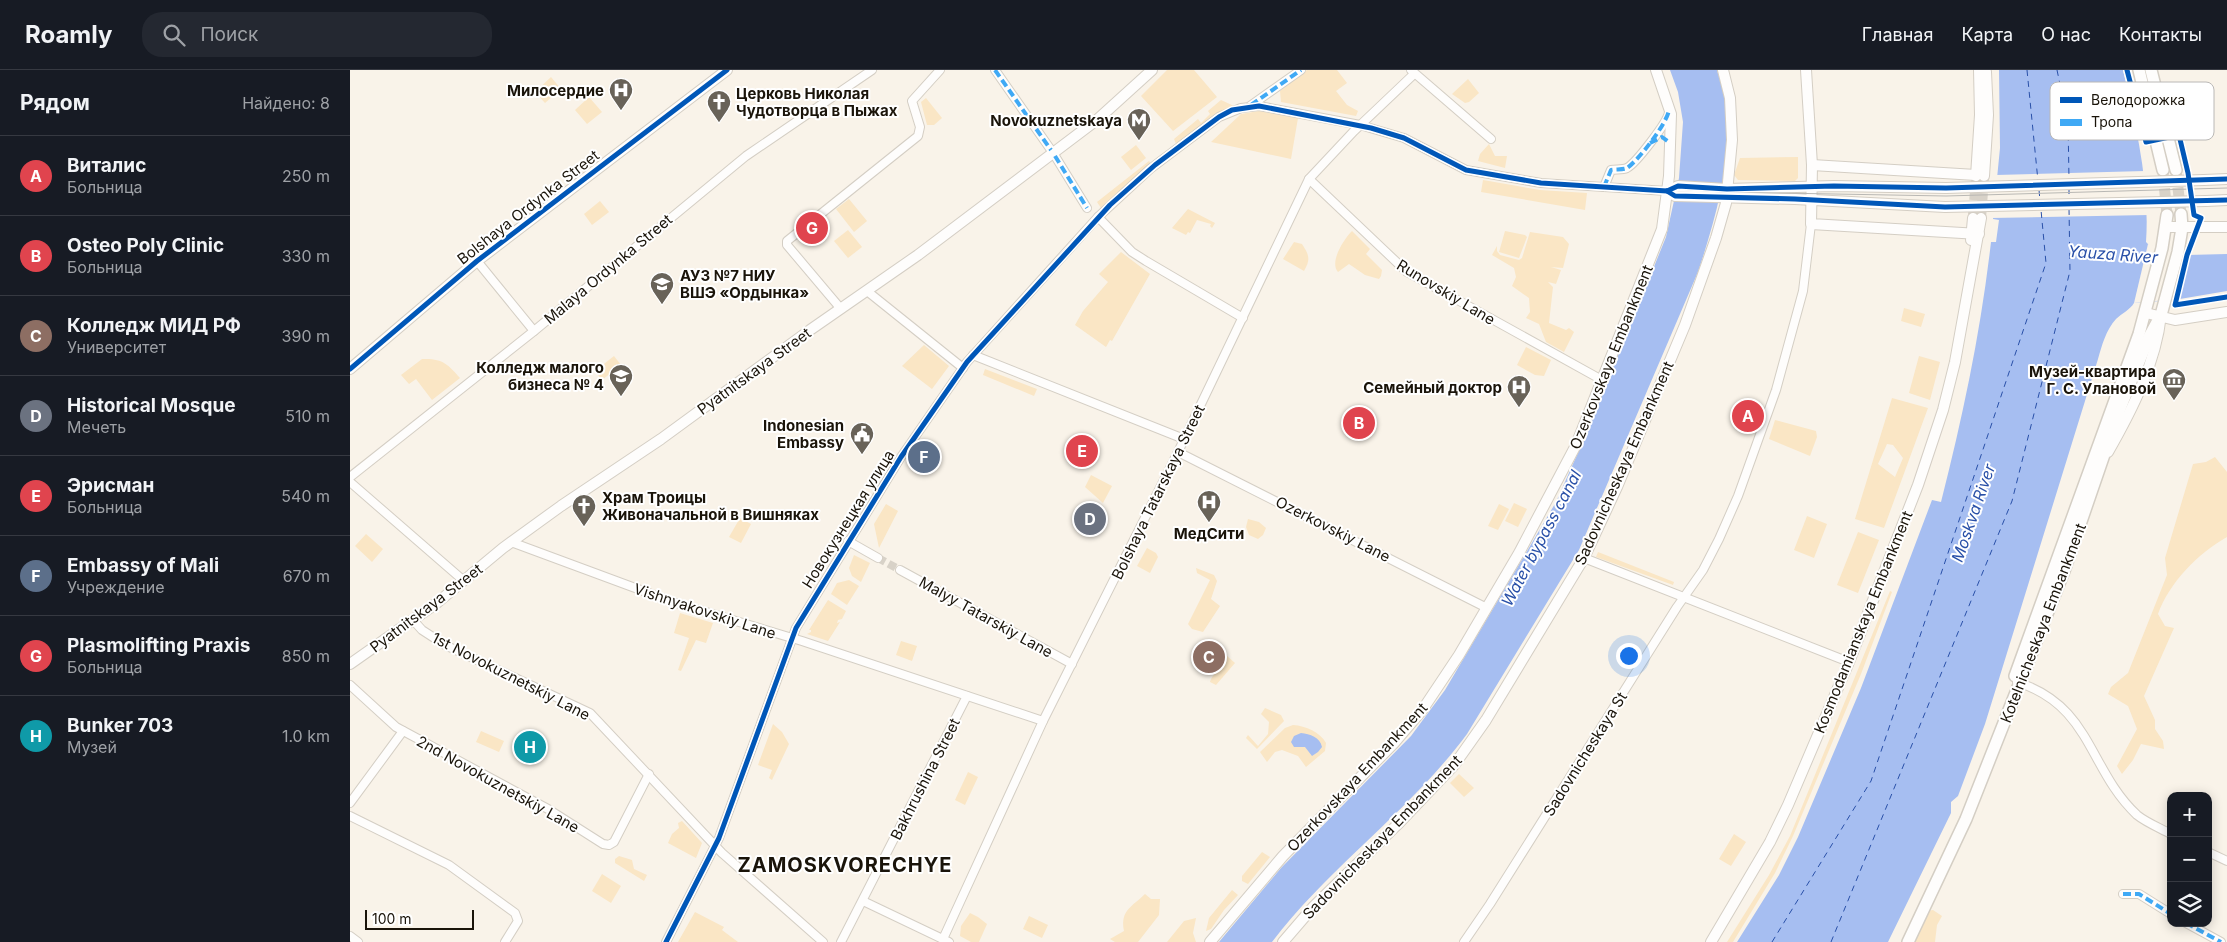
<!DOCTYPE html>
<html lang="ru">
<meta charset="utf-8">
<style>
body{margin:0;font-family:Inter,sans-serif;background:#242831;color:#f1f3f6}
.controls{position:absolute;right:15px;bottom:15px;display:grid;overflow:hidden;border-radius:10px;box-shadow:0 2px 12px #0003}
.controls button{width:45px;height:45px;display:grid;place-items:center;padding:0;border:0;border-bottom:1px solid #363941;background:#171b24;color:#f1f3f6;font:25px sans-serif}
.scale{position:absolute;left:15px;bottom:12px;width:109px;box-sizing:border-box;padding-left:5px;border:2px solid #1a140a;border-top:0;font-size:14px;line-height:18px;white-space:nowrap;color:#1a140a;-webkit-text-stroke:4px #fff;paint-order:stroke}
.you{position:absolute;left:1278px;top:585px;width:18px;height:18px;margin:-12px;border:4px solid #fff;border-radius:50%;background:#1a73e8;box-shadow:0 0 0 8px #1a73e833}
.badge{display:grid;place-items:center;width:32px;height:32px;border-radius:50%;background:#b3b2af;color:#fff;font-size:16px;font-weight:700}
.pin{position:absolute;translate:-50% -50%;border:2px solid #fff;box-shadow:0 1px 5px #0006}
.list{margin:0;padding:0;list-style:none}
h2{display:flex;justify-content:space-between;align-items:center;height:65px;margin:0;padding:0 20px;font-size:21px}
h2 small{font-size:16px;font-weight:400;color:#9ea1a6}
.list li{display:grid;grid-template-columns:32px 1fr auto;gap:15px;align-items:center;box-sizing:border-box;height:80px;padding:0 20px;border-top:1px solid #363941}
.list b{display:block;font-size:19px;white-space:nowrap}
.list p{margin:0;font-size:16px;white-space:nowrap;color:#9ea1a6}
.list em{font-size:16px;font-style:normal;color:#9ea1a6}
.icon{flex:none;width:28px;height:28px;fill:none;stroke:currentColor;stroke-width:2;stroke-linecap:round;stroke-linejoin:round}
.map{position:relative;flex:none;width:1877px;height:872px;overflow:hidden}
header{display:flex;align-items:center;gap:30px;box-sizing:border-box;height:70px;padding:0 25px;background:#171b24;border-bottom:1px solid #363941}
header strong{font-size:24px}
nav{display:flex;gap:28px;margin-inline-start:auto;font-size:18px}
.search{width:350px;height:45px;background:#242831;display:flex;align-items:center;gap:12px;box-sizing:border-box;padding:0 18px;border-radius:20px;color:#9ea1a6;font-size:19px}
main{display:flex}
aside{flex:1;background:#171b24}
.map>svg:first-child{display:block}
</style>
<header>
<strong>Roamly</strong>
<div class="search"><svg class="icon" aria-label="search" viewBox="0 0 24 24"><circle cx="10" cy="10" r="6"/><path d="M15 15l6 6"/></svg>Поиск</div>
<nav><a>Главная</a><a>Карта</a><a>О нас</a><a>Контакты</a></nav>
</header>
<main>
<aside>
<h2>Рядом<small>Найдено: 8</small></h2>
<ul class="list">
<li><span class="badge" style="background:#e0444e">A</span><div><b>Виталис</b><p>Больница</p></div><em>250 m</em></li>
<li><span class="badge" style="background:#e0444e">B</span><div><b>Osteo Poly Clinic</b><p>Больница</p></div><em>330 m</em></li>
<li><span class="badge" style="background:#8d6e63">C</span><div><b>Колледж МИД РФ</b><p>Университет</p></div><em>390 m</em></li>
<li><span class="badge" style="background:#6b7280">D</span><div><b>Historical Mosque</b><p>Мечеть</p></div><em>510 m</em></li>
<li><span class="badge" style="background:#e0444e">E</span><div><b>Эрисман</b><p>Больница</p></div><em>540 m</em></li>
<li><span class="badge" style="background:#5c6f8a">F</span><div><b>Embassy of Mali</b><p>Учреждение</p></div><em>670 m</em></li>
<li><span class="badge" style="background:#e0444e">G</span><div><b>Plasmolifting Praxis</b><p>Больница</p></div><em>850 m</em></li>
<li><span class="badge" style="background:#0f9aa8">H</span><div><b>Bunker 703</b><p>Музей</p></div><em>1.0 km</em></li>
</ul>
</aside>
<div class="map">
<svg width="1877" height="872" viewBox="0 0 1877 872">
<rect width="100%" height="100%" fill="#f9f3e9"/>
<g fill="#fae6c5" fill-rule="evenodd">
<polygon points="817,0 844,0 867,27 823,61 791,26"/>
<polygon points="957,0 987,0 997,13 986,21 997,35 1008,41 1006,46 931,32 930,21"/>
<polygon points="201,7 211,19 195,33 185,22"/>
<polygon points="1118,9 1129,23 1119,32 1115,33 1102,24"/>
<polygon points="239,27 252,42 237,54 225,40"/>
<polygon points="576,28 592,48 584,55 577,55 571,32"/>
<polygon points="871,30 884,36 867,44 826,74 824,69 848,49 851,53 860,44 858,41"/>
<polygon points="909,41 948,48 941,89 861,72 891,44"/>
<polygon points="1139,74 1145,86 1157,86 1155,98 1128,91 1130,84"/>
<polygon points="786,75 796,88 781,100 771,87"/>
<polygon points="1448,87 1448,108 1445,111 1388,110 1384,105 1390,88"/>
<polygon points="799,91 801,94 751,138 747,132"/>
<polygon points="1133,110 1190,120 1237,123 1235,140 1131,122"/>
<polygon points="499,129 517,151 504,162 486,139"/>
<polygon points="250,131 259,142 242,155 234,144"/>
<polygon points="838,139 865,153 862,158 860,156 861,154 847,150 840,163 838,162 836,165 822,158"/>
<polygon points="498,160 512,177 498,188 484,171"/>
<path d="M1002,161L1020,179L1016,184L1032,200L1031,206L1029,209L1015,205L999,194L988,202C979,192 994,169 1002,161Z"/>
<polygon points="1155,161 1175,165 1177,167 1169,188 1149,182"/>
<polygon points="1180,162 1213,167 1219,174 1213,198 1201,197 1211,200 1206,214 1198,212 1203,217 1199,253 1216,260 1219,258 1224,262 1214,282 1196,272 1189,254 1176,248 1180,242 1179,228 1162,216 1166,207 1164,198 1142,185 1147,176 1147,181 1150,185 1169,190 1172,188"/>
<path d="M944,172L952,174C959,185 961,189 954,201L933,189Z"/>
<polygon points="771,182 800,204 762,271 760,270 756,277 725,255 733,241 758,212 749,204"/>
<polygon points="1554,238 1575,244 1571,257 1551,251"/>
<polygon points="574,275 599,296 582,319 552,296"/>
<polygon points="1176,277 1201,290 1194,306 1185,305 1167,295"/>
<polygon points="264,286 271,295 252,310 245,301"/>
<polygon points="1569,286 1590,292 1580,330 1559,323"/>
<path d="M72,289C92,288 98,294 110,308L82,330L66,309L59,314L51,305Z"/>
<polygon points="635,299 687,319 684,326 633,305"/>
<path d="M1542,328L1578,338L1534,458L1505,449ZM1537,374L1543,375L1553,388L1545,407L1528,394Z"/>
<polygon points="1425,350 1466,361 1467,367 1460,386 1419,369"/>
<path d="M1865,387L1877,402V467C1848,483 1819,513 1808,544L1815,556L1824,558L1794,626L1805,650V659L1813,671L1814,679L1791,674L1783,690L1772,704L1767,696L1787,659L1778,636L1758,624L1761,617L1778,603L1817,505L1815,488L1843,394L1856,392Z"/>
<polygon points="741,405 762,416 753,433 735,417"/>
<polygon points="1164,433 1177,439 1168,457 1155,451"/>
<polygon points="536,434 548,441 529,478 524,454"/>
<polygon points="1149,434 1159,439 1148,460 1138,456"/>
<polygon points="1457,446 1477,454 1464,488 1444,480"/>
<polygon points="390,448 401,454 391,473 379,467"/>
<polygon points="898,449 909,452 916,458 913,465 908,469 899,465 896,457"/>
<polygon points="1508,462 1529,470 1508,523 1487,515"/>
<polygon points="16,464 33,479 22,492 5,476"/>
<polygon points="797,478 806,483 808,487 800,503 787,496"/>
<polygon points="1248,482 1324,512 1323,515 1246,487"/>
<polygon points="504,485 520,493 511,512 502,506 499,498"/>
<polygon points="846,498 864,505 867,511 861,529 870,536 853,562 842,559 838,554 860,510 847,503"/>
<polygon points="499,510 509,516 497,535 481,524 487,513"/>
<polygon points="1540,521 1542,522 1511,604 1443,766 1425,803 1383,872 1377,872 1419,805 1440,766"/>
<polygon points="478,530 496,541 492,549 488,550 487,553 490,552 478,571 457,564 461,562 461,560 459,560"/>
<polygon points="330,543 363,553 356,573 346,570 331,601 328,600 339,568 324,563"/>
<polygon points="551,571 567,576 562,591 546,585"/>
<polygon points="876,585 885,593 866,615 860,612 861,609"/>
<polygon points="915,638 931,645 934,651 907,679 896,668 898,665 908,676 918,664 919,652 911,644"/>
<polygon points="423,654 432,662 439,674 422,710 419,708 422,700 408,695"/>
<path d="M943,655C956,656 970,662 976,673L975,681L956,697L948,686L932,680L925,682L917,692L910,682L935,658Z"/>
<polygon points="131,661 154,671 149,682 126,672"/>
<polygon points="618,702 628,707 615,735 605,730"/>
<polygon points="1109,704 1124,718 1114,727 1100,713"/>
<polygon points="332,751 352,773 346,788 318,773 322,764 329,758 328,753"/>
<polygon points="1384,764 1396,772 1381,796 1369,789"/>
<polygon points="912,782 920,787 898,814 892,811 892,806"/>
<polygon points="269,786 282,790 284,799 297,805 294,811 265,793 265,789"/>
<polygon points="252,804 271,816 261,833 242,821"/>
<polygon points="882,820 888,825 874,840 861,859 856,861 859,848"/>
<path d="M795,824L801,829H810L809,845L788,872H765L760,869L774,861C770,840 782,837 795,824Z"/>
<polygon points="1583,840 1592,846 1587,855 1585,872 1562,872 1577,841"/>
<polygon points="345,842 374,857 372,860 388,872 328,872"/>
<polygon points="620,843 628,847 637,854 629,872 621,872 610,866 611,856"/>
<polygon points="679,846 698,855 692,868 673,859"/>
<polygon points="846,848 843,863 846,872 817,872 834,851"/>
</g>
<g fill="#a6bef1">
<path d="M1320,0H1367C1371,13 1376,27 1377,41C1381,95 1365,151 1348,202L1229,480L1117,664C1060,741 980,796 922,872H869L931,798L1061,666L1095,620L1206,432L1235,367L1316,167L1329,108L1333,52L1328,22Z"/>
<path d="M1649,0H1773C1786,56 1800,114 1796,172L1799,175L1837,185L1877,184V221L1824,230L1784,233C1780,240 1772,243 1766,249C1756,260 1752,275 1748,289L1635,654L1608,726L1601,732V743L1538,872H1387L1429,805L1448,767L1511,618L1582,430L1591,432C1613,346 1631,260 1641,172H1646L1649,150L1643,149L1650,78Z"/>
<path d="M951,663C960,664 970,667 972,677L968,682L962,686L955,677H944L941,672L944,666Z"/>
</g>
<g fill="#f9f3e9">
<polygon points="1795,101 1799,145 1641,148 1646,105"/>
<polygon points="1798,174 1838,185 1828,229 1784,233"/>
</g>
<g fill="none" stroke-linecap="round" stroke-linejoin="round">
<g stroke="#2950a8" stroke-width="1" stroke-dasharray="6 5" stroke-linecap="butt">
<polyline points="1677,0 1688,111"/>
<polyline points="1707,0 1718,52 1719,109"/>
<polyline points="1719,118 1719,129"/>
<polyline points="1689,120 1690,131"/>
<polyline points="1422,872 1521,711 1696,193 1691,140"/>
<polyline points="1481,872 1662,431 1720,201 1719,138"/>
</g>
<polyline stroke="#d8d2c8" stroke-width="8" stroke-dasharray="8 4" stroke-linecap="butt" points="528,488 550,500"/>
<g stroke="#d8d2c8" stroke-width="10" stroke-dasharray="10 5" stroke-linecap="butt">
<polyline points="1623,145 1626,109"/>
<polyline points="1631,148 1634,109"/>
</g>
<g stroke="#d8d2c8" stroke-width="11" stroke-dasharray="11 5.5" stroke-linecap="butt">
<polyline points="1826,101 1831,144"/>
<polyline points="1813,102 1817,145"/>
</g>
<g stroke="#d4cec4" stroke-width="10">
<g id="street">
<polyline points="645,0 701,80"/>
<polyline points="1061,0 1141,69"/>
<polyline points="900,36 951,0"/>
<polyline points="705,86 737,138"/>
<polyline points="959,109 1057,202 1252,310"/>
<path d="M1254,117L1261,100C1266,99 1272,100 1277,98C1286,93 1318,52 1319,42"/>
<polyline points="748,147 782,182 796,191 893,248"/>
<polyline points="127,191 184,261"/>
<polyline points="517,221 613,298"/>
<polyline points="491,239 437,175 437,171 568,66 570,57 562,31 590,0"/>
<polyline points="623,285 834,369"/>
<polyline points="828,382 1137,538"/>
<polyline points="0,407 184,261 396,86 522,0"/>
<polyline points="0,412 114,511"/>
<polyline points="498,471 528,488"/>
<polyline points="161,472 323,532 452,571 693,651"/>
<polyline points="1234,488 1499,592"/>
<polyline points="550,500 722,594"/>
<polyline points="63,550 72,560 95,575 240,643 372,783 473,872"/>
<path d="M1667,612C1742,636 1738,699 1787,745C1797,753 1810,758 1821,764"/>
<polyline points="0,615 46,657 198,739 253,774 259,775 264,772 299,704"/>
<polyline points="0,733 53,661"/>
<polyline points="0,746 99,795 165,843 168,851 155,872"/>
<polyline points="1858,782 1877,791"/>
<polyline points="1773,824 1789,824 1821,844"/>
<polyline points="513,831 599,872"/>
<polyline points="1836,853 1871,872"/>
<polyline points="0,866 8,872"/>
<polyline points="593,869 693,651 828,382 959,109 1004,61 1064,4"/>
<polyline points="316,872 369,768 446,558 551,387 617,292 748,147 800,99 869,47 891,38 909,36 1010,55 1054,68 1116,100 1191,113 1317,121"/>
<polyline points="491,872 617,626"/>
<polyline points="1114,872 1140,834 1327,537 1353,500 1369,469 1388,426 1426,320 1453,221 1461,154"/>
</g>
</g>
<g stroke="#d4cec4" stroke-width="12">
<g id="secondary">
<polyline points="1456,0 1462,95 1461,154 1629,164"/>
<polyline points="1462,95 1626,105"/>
<polyline points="1626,106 1630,45 1629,0"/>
<polyline points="1634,106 1638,45 1636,2"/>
<polyline points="1854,110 1877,109"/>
<polyline points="1317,121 1328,116 1377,119 1484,116 1596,118"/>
<polyline points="1317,121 1325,126 1445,129 1595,137"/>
<polyline points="1856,131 1877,130"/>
<polyline points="1817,157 1877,157"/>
<polyline points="1621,170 1623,148"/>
<polyline points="1796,243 1825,250 1877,242"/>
<polyline points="0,299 127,191 377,0"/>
<path d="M1758,382C1782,340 1806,293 1811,245"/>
<polyline points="0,594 88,532 153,478 211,436 311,369 460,260 568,185 748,49 802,0"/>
<polyline points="860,872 933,786 1044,673 1073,639 1109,585 1169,483 1226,375 1312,159 1319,106 1321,44 1306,0"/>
<polyline points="933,872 964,836 1048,754 1105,694 1136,650 1234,488 1267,417 1335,255 1366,168 1376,133 1382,70 1380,28 1373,0"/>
<polyline points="1361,872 1420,772 1438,735 1499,592 1568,415 1593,340 1605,292 1631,148"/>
</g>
</g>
<g stroke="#d4cec4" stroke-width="14">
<g id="primary">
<polyline points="1789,0 1813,100"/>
<polyline points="1801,0 1826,100"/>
<polyline points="1665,606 1789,264 1812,178 1817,145"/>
<polyline points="1558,872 1616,749 1714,501 1769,341 1799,267 1811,245 1828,182 1832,158 1831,144"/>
</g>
</g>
<use href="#street" stroke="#fefdfc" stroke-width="8"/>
<use href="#secondary" stroke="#fefdfc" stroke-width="10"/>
<use href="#primary" stroke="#fefdfc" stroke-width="11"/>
<polyline stroke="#b9b8b4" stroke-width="1" points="312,872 363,774 444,557 543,392 606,303 715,179 771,120 868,46 897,34 910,34 1023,56 1054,65 1118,98 1191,110 1372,122 1596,126 1877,118"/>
<g stroke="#d4cec4" stroke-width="12" stroke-linecap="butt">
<g id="secondary-bridge">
<polyline points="1596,118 1854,110"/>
<polyline points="1595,137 1856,131"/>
</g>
</g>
<use href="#secondary-bridge" stroke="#fefdfc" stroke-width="10"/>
<g stroke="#3fa9f5" stroke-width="4" stroke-dasharray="8 4" stroke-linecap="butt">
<polyline points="645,0 701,80"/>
<polyline points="901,35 951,0"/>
<polyline points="1300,73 1312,67 1320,73"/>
<polyline points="705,86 737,138"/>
<path d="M1254,117L1261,100C1266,99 1273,100 1277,98C1288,91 1319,51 1319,39"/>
<polyline points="1773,824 1789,824 1821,844"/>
<polyline points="1836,853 1871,872"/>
</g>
<g stroke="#fff" stroke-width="8">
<g id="cycleway">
<polyline points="1777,0 1796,72 1829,65 1838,103 1844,145 1851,148 1837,185 1825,235 1877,227"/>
<polyline points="1317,121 1325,126 1445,129 1595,137 1877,130"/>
<polyline points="0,299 127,191 377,0"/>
<polyline points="316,872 369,768 446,558 551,387 617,292 760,135 805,95 869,47 882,40 909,36 1021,58 1054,68 1116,100 1191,113 1317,121 1328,116 1377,119 1484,116 1596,118 1877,109"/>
</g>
</g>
<use href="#cycleway" stroke="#0057b8" stroke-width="5"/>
</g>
<defs>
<g id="hospital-pin" transform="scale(1.25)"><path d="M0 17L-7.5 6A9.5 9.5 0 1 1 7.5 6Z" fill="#686258" stroke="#fff"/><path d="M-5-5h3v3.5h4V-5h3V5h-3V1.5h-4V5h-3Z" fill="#fff"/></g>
<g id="church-pin" transform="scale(1.25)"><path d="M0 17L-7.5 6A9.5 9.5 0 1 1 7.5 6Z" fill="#686258" stroke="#fff"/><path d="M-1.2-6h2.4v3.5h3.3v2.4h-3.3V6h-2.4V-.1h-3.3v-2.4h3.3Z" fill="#fff"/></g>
<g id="metro-pin" transform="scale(1.25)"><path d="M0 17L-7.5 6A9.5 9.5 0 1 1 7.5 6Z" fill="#686258" stroke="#fff"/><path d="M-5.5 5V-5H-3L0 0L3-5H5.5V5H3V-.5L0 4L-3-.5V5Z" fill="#fff"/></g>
<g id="university-pin" transform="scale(1.25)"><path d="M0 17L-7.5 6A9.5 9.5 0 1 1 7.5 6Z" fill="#686258" stroke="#fff"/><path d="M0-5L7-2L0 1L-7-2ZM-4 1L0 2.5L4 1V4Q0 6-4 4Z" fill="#fff"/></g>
<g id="museum-pin" transform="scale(1.25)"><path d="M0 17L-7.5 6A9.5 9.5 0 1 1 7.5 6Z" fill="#686258" stroke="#fff"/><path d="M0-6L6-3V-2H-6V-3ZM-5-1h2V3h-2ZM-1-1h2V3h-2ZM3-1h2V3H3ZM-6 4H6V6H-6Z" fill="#fff"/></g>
<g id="civic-pin" transform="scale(1.25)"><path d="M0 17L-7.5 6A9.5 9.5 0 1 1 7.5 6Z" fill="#686258" stroke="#fff"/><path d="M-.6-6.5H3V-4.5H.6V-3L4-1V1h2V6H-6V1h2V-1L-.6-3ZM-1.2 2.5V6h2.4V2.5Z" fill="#fff"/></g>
</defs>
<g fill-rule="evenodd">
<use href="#hospital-pin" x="271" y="20"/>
<use href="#church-pin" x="369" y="32"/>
<use href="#metro-pin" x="789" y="50"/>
<use href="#university-pin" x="312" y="214"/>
<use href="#university-pin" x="271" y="306"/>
<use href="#museum-pin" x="1824" y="310"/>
<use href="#hospital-pin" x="1169" y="317"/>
<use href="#civic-pin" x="512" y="364"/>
<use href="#hospital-pin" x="859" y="432"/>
<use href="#church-pin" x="234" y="436"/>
</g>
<g text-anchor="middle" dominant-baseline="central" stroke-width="4" stroke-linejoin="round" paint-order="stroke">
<g font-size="15" font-weight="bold" fill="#1a140a" stroke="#fff" text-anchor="end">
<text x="254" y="20">Милосердие</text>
<text x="386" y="23" text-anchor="start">Церковь Николая<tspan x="386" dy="17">Чудотворца в Пыжах</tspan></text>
<text x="772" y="50">Novokuznetskaya</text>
<text x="330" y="205" text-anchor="start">АУЗ №7 НИУ<tspan x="330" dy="17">ВШЭ «Ордынка»</tspan></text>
<text x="254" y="297">Колледж малого<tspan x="254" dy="17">бизнеса № 4</tspan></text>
<text x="1806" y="301">Музей-квартира<tspan x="1806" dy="17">Г. С. Улановой</tspan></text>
<text x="1152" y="317">Семейный доктор</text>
<text x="494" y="355">Indonesian<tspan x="494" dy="17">Embassy</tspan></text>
<text x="252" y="427" text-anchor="start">Храм Троицы<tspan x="252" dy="17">Живоначальной в Вишняках</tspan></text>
<text x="859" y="463" text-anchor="middle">МедСити</text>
</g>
<g font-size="15" fill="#1a140a" stroke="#fff">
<text transform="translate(178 137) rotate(-38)">Bolshaya Ordynka Street</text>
<text transform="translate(258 199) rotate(-40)">Malaya Ordynka Street</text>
<text transform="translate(1096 222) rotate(31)">Runovskiy Lane</text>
<text transform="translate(1261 287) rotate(-68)">Ozerkovskaya Embankment</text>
<text transform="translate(404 301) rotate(-36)">Pyatnitskaya Street</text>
<text transform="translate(1274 393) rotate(-66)">Sadovnicheskaya Embankment</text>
<text transform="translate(808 422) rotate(-64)">Bolshaya Tatarskaya Street</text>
<text transform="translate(498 449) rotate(-58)">Новокузнецкая улица</text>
<text transform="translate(983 459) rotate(27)">Ozerkovskiy Lane</text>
<text transform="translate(76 538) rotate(-37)">Pyatnitskaya Street</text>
<text transform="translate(355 541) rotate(18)">Vishnyakovskiy Lane</text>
<text transform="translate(636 547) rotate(29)">Malyy Tatarskiy Lane</text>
<text transform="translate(1513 552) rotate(-68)">Kosmodamianskaya Embankment</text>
<text transform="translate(1693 553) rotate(-69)">Kotelnicheskaya Embankment</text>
<text transform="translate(161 606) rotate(27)">1st Novokuznetskiy Lane</text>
<text transform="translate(1235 684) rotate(-58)">Sadovnicheskaya St</text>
<text transform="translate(1007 707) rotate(-47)">Ozerkovskaya Embankment</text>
<text transform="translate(575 709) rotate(-63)">Bakhrushina Street</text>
<text transform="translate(148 714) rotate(29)">2nd Novokuznetskiy Lane</text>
<text transform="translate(1032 767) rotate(-46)">Sadovnicheskaya Embankment</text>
</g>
<g font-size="16" font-style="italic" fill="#2950a8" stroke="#fff">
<text transform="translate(1763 184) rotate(4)">Yauza River</text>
<text transform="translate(1623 443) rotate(-71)">Moskva River</text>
<text transform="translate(1191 468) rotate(-62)">Water bypass canal</text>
</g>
<g font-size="20" font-weight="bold" letter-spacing="1" fill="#1a140a" stroke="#fff">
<text x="495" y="795">ZAMOSKVORECHYE</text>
</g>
</g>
<rect x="1700" y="12" width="164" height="58" rx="8" fill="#fff" stroke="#bab8b6" stroke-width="1"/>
<rect x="1710" y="27" width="22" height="6" fill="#0057b8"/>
<rect x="1710" y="49" width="22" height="7" fill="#3fa9f5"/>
<g font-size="14" fill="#1a140a">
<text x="1741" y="35">Велодорожка</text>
<text x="1741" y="57">Тропа</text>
</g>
</svg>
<div class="controls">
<button>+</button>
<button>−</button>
<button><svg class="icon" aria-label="layers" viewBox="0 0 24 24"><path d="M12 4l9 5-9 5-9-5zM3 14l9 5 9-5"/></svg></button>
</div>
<div class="scale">100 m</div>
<div class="you"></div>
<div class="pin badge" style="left:1398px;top:346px;background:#e0444e">A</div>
<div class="pin badge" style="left:1009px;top:353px;background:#e0444e">B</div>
<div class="pin badge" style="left:859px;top:587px;background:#8d6e63">C</div>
<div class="pin badge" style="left:740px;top:449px;background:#6b7280">D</div>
<div class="pin badge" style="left:732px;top:381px;background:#e0444e">E</div>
<div class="pin badge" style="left:574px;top:387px;background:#5c6f8a">F</div>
<div class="pin badge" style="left:462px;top:158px;background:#e0444e">G</div>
<div class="pin badge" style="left:180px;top:677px;background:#0f9aa8">H</div>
</div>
</main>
